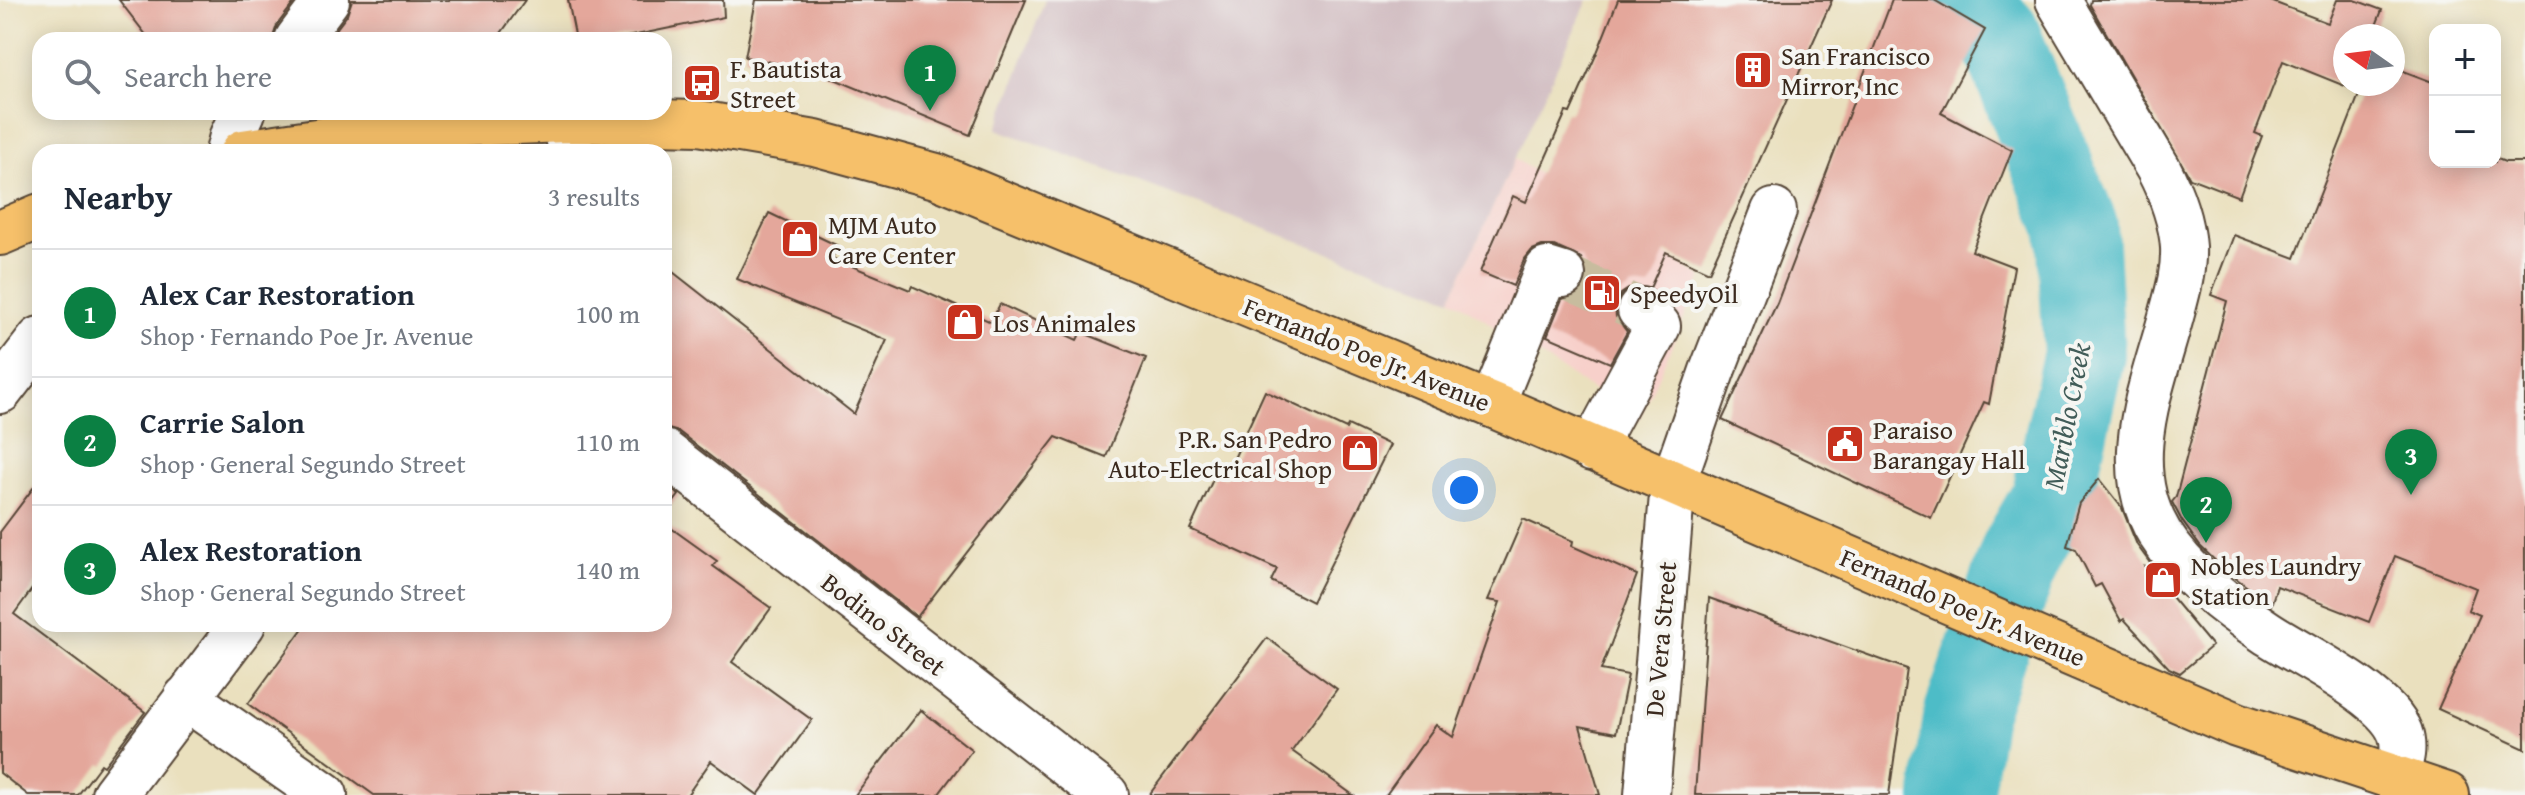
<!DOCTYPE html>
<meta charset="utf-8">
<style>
body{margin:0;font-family:"Gentium Book Plus",serif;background:#f6f6f7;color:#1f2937}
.controls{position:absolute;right:24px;top:24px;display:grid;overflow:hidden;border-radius:16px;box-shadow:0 4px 20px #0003}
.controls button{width:72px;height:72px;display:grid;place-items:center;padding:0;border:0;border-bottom:2px solid #e0e1e3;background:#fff;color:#1f2937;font:40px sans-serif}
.compass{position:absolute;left:2333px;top:24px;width:72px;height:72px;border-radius:50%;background:#fff;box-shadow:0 4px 20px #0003;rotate:284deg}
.you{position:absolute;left:1464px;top:490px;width:28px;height:28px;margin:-20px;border:6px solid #fff;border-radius:50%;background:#1a73e8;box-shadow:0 0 0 12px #1a73e833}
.badge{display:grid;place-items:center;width:52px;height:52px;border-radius:50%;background:#0b8043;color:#fff;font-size:26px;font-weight:700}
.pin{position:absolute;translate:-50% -66px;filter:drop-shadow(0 2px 4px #0008)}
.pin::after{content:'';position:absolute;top:42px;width:28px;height:24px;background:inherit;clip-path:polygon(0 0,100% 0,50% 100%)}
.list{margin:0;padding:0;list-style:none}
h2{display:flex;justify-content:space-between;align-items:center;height:104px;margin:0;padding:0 32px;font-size:34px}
h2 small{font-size:26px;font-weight:400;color:#747a83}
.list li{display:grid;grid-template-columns:52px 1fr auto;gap:24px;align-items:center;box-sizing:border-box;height:128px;padding:0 32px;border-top:2px solid #e0e1e3}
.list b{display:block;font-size:30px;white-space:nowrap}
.list p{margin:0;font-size:26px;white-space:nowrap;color:#747a83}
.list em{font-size:26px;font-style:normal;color:#747a83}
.icon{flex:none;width:44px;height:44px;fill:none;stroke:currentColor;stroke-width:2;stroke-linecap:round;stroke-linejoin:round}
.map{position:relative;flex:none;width:2525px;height:795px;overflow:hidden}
.search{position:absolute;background:#fff;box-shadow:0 4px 20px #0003;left:32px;top:32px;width:640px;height:88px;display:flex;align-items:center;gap:20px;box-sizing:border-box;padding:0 28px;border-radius:24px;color:#747a83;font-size:30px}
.panel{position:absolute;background:#fff;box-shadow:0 4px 20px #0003;left:32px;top:144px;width:640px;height:488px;border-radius:24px}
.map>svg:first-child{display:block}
</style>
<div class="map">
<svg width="2525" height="795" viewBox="0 0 2525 795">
<rect width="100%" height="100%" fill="#f6f6f2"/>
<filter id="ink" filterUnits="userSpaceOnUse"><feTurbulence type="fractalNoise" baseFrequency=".0125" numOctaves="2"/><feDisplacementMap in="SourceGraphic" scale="16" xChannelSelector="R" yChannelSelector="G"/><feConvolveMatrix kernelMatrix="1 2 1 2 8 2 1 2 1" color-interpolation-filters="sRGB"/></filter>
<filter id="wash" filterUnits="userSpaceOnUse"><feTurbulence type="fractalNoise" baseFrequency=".006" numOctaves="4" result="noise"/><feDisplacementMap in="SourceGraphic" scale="32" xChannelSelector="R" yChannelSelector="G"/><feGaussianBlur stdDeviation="1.8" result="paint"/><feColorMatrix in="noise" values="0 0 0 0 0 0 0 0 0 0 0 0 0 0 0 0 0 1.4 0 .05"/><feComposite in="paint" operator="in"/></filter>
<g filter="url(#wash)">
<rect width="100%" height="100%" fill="#eae0be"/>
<polygon fill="#f7d0ca" points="1515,159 1702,277 1639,420 1451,298"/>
<polygon fill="#d2bec2" points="1045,0 1588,0 1451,298 997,129"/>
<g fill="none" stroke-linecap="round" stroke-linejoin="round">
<polyline stroke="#4ebcc7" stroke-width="82" points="1952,795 1965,713 2021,552 2052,498 2084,354 2077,227 1999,34 1966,0"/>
</g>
<g id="blocks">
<g fill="#e4a79b">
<polygon points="119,0 296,0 277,25 272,40 150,40"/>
<polygon points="352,0 525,0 496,40 328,40 347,15"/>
<polygon points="568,0 723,0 724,17 612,40 576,40"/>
<polygon points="756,0 1026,0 970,135 815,71 745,57"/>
<polygon points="1618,0 1832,0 1709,272 1666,252 1650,288 1633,286 1621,294 1615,306 1616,317 1627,332 1610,363 1547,336 1562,299 1569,299 1579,294 1587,283 1587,270 1581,258 1554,246 1542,246 1532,250 1524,260 1513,286 1480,272 1513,196 1526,202 1566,112 1570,113 1596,55"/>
<polygon points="1892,0 1934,0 1985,30 1941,113 2012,150 1972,251 2014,267 1989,404 1984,402 1931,518 1722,420 1777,303"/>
<polygon points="2091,0 2268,0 2328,23 2337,0 2355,0 2382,10 2372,36 2345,36 2345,84 2393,84 2393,67 2435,83 2435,162 2495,162 2495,158 2505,162 2525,162 2525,749 2438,709 2480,615 2468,610 2476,588 2395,556 2369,622 2277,586 2271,605 2224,569 2200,546 2182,521 2172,502 2176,497 2227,301 2211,295 2234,235 2295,258 2360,92 2283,61 2255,133 2262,136 2239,197 2190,178 2090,5"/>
<polygon points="769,213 838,246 832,258 910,290 912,286 991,322 1000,304 1077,340 1081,332 1146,358 1106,457 1056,437 917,617 679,432 664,428 664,265 854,414 887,340 737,279"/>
<polygon points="1265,391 1346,429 1348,425 1390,445 1312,602 1271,581 1277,569 1190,529 1216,473 1225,478"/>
<polygon points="40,479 40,578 14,614 145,712 104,766 101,764 78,795 28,795 0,773 0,532"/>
<polygon points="2099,479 2122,508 2137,545 2155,570 2146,567 2212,646 2180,673 2169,668 2124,619 2121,621 2101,584 2095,587 2076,549 2067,546 2079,503"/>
<polygon points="664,484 679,495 664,515"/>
<polygon points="1523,519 1573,541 1572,546 1637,575 1601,670 1628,675 1616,733 1580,726 1600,795 1386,795 1436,725 1453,737 1500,602 1488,600"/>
<polygon points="664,523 717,561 713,566 771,608 732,662 812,720 758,795 711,761 687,795 374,795 248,704 306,624 664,624"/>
<polygon points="1709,598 1907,669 1889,795 1695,795"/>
<polygon points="1267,638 1337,689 1292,751 1353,795 1149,795"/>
<polygon points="921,710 972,750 938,795 855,795"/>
</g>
</g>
</g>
<g filter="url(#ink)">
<use href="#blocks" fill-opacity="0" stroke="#554536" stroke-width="2"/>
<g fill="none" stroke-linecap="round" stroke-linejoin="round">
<polyline stroke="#c7bc9e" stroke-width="44" stroke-dasharray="44 22" stroke-linecap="butt" points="1563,275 1640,310"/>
<g stroke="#554536" stroke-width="48">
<g id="minor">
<path d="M2058,0L2158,168C2171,193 2181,218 2183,247C2184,270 2178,291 2172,313C2153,385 2117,464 2160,534C2185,574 2227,606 2266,632C2300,655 2385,694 2400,733C2406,750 2400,763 2395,780"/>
<polyline points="297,40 327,0"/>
<polyline points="565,120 571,152"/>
<polyline points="228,152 232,136 243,112"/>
<polyline points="0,391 40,339"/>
<polyline points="1492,405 1547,270 1563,275"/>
<polyline points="1592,449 1658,326 1640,310"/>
<polyline points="664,452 1106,795"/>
<polyline points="186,698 325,795"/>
<polyline points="114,795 243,624"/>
<polyline points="1647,795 1673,483 1712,371 1774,211"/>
</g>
</g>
<g stroke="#554536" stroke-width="48">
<g id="major">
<polyline points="243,152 416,126 565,120 699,123 815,143 936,176 1492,405 2237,725 2447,795"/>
<polyline points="0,233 40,216"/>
</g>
</g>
<use href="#minor" stroke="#fff" stroke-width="44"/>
<use href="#major" stroke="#f6c06b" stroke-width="44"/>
</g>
</g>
<defs>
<g id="building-square" transform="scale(2)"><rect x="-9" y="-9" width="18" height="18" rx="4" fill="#c8321e" stroke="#f6f6f2"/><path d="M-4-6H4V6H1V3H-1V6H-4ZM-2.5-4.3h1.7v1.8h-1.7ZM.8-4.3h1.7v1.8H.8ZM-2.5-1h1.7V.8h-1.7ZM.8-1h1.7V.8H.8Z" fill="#fff"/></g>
<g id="bus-square" transform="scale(2)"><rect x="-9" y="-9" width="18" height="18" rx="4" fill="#c8321e" stroke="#f6f6f2"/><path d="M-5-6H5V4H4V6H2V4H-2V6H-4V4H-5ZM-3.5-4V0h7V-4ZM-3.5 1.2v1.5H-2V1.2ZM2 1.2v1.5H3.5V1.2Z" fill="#fff"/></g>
<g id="shop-square" transform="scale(2)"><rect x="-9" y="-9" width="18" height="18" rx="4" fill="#c8321e" stroke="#f6f6f2"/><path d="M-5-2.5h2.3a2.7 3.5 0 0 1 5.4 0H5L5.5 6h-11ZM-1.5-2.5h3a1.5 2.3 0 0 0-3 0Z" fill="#fff"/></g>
<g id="fuel-square" transform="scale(2)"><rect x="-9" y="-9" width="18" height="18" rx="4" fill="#c8321e" stroke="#f6f6f2"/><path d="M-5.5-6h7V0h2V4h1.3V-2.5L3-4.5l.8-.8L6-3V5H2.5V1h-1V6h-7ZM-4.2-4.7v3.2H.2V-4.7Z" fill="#fff"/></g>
<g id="civic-square" transform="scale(2)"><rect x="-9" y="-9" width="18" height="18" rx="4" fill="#c8321e" stroke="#f6f6f2"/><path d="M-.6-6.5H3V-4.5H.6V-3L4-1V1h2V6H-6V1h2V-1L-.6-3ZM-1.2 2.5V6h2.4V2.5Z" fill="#fff"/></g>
</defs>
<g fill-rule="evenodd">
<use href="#building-square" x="1753" y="70"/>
<use href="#bus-square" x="702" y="83"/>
<use href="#shop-square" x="800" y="239"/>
<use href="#fuel-square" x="1602" y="293"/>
<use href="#shop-square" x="965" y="322"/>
<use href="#civic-square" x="1845" y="444"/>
<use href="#shop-square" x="1360" y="453"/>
<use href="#shop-square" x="2163" y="580"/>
</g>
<g text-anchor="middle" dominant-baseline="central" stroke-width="8" stroke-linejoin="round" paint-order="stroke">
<g font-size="26" fill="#3b2a1e" stroke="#f6f6f2" text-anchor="start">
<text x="1781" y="55">San Francisco<tspan x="1781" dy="30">Mirror, Inc</tspan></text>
<text x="730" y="68">F. Bautista<tspan x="730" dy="30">Street</tspan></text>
<text x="828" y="224">MJM Auto<tspan x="828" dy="30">Care Center</tspan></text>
<text x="1630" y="293">SpeedyOil</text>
<text x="993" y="322">Los Animales</text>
<text x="1873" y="429">Paraiso<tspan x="1873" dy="30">Barangay Hall</tspan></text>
<text x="1332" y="438" text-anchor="end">P.R. San Pedro<tspan x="1332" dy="30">Auto-Electrical Shop</tspan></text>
<text x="2191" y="565">Nobles Laundry<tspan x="2191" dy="30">Station</tspan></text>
</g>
<g font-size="26" fill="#3b2a1e" stroke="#f6f6f2">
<text transform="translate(1367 354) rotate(22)">Fernando Poe Jr. Avenue</text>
<text transform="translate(1963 607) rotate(23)">Fernando Poe Jr. Avenue</text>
<text transform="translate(884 624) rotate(38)">Bodino Street</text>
<text transform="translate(1660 639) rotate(-85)">De Vera Street</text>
</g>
<g font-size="28" font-style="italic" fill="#425d59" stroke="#f6f6f2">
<text transform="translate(2066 416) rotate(-79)">Mariblo Creek</text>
</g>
</g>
</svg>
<div class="controls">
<button>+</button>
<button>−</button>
</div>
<svg class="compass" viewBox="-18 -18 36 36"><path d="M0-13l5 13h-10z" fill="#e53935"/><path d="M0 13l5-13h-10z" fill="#747a83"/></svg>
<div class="you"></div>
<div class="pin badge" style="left:930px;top:111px">1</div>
<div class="pin badge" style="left:2206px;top:543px">2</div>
<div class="pin badge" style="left:2411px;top:495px">3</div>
<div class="search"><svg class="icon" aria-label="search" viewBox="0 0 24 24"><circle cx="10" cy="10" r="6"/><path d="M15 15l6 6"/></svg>Search here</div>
<section class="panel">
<h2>Nearby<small>3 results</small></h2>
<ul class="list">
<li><span class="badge">1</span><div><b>Alex Car Restoration</b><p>Shop · Fernando Poe Jr. Avenue</p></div><em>100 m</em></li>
<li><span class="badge">2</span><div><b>Carrie Salon</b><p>Shop · General Segundo Street</p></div><em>110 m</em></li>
<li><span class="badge">3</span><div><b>Alex Restoration</b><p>Shop · General Segundo Street</p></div><em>140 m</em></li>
</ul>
</section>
</div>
